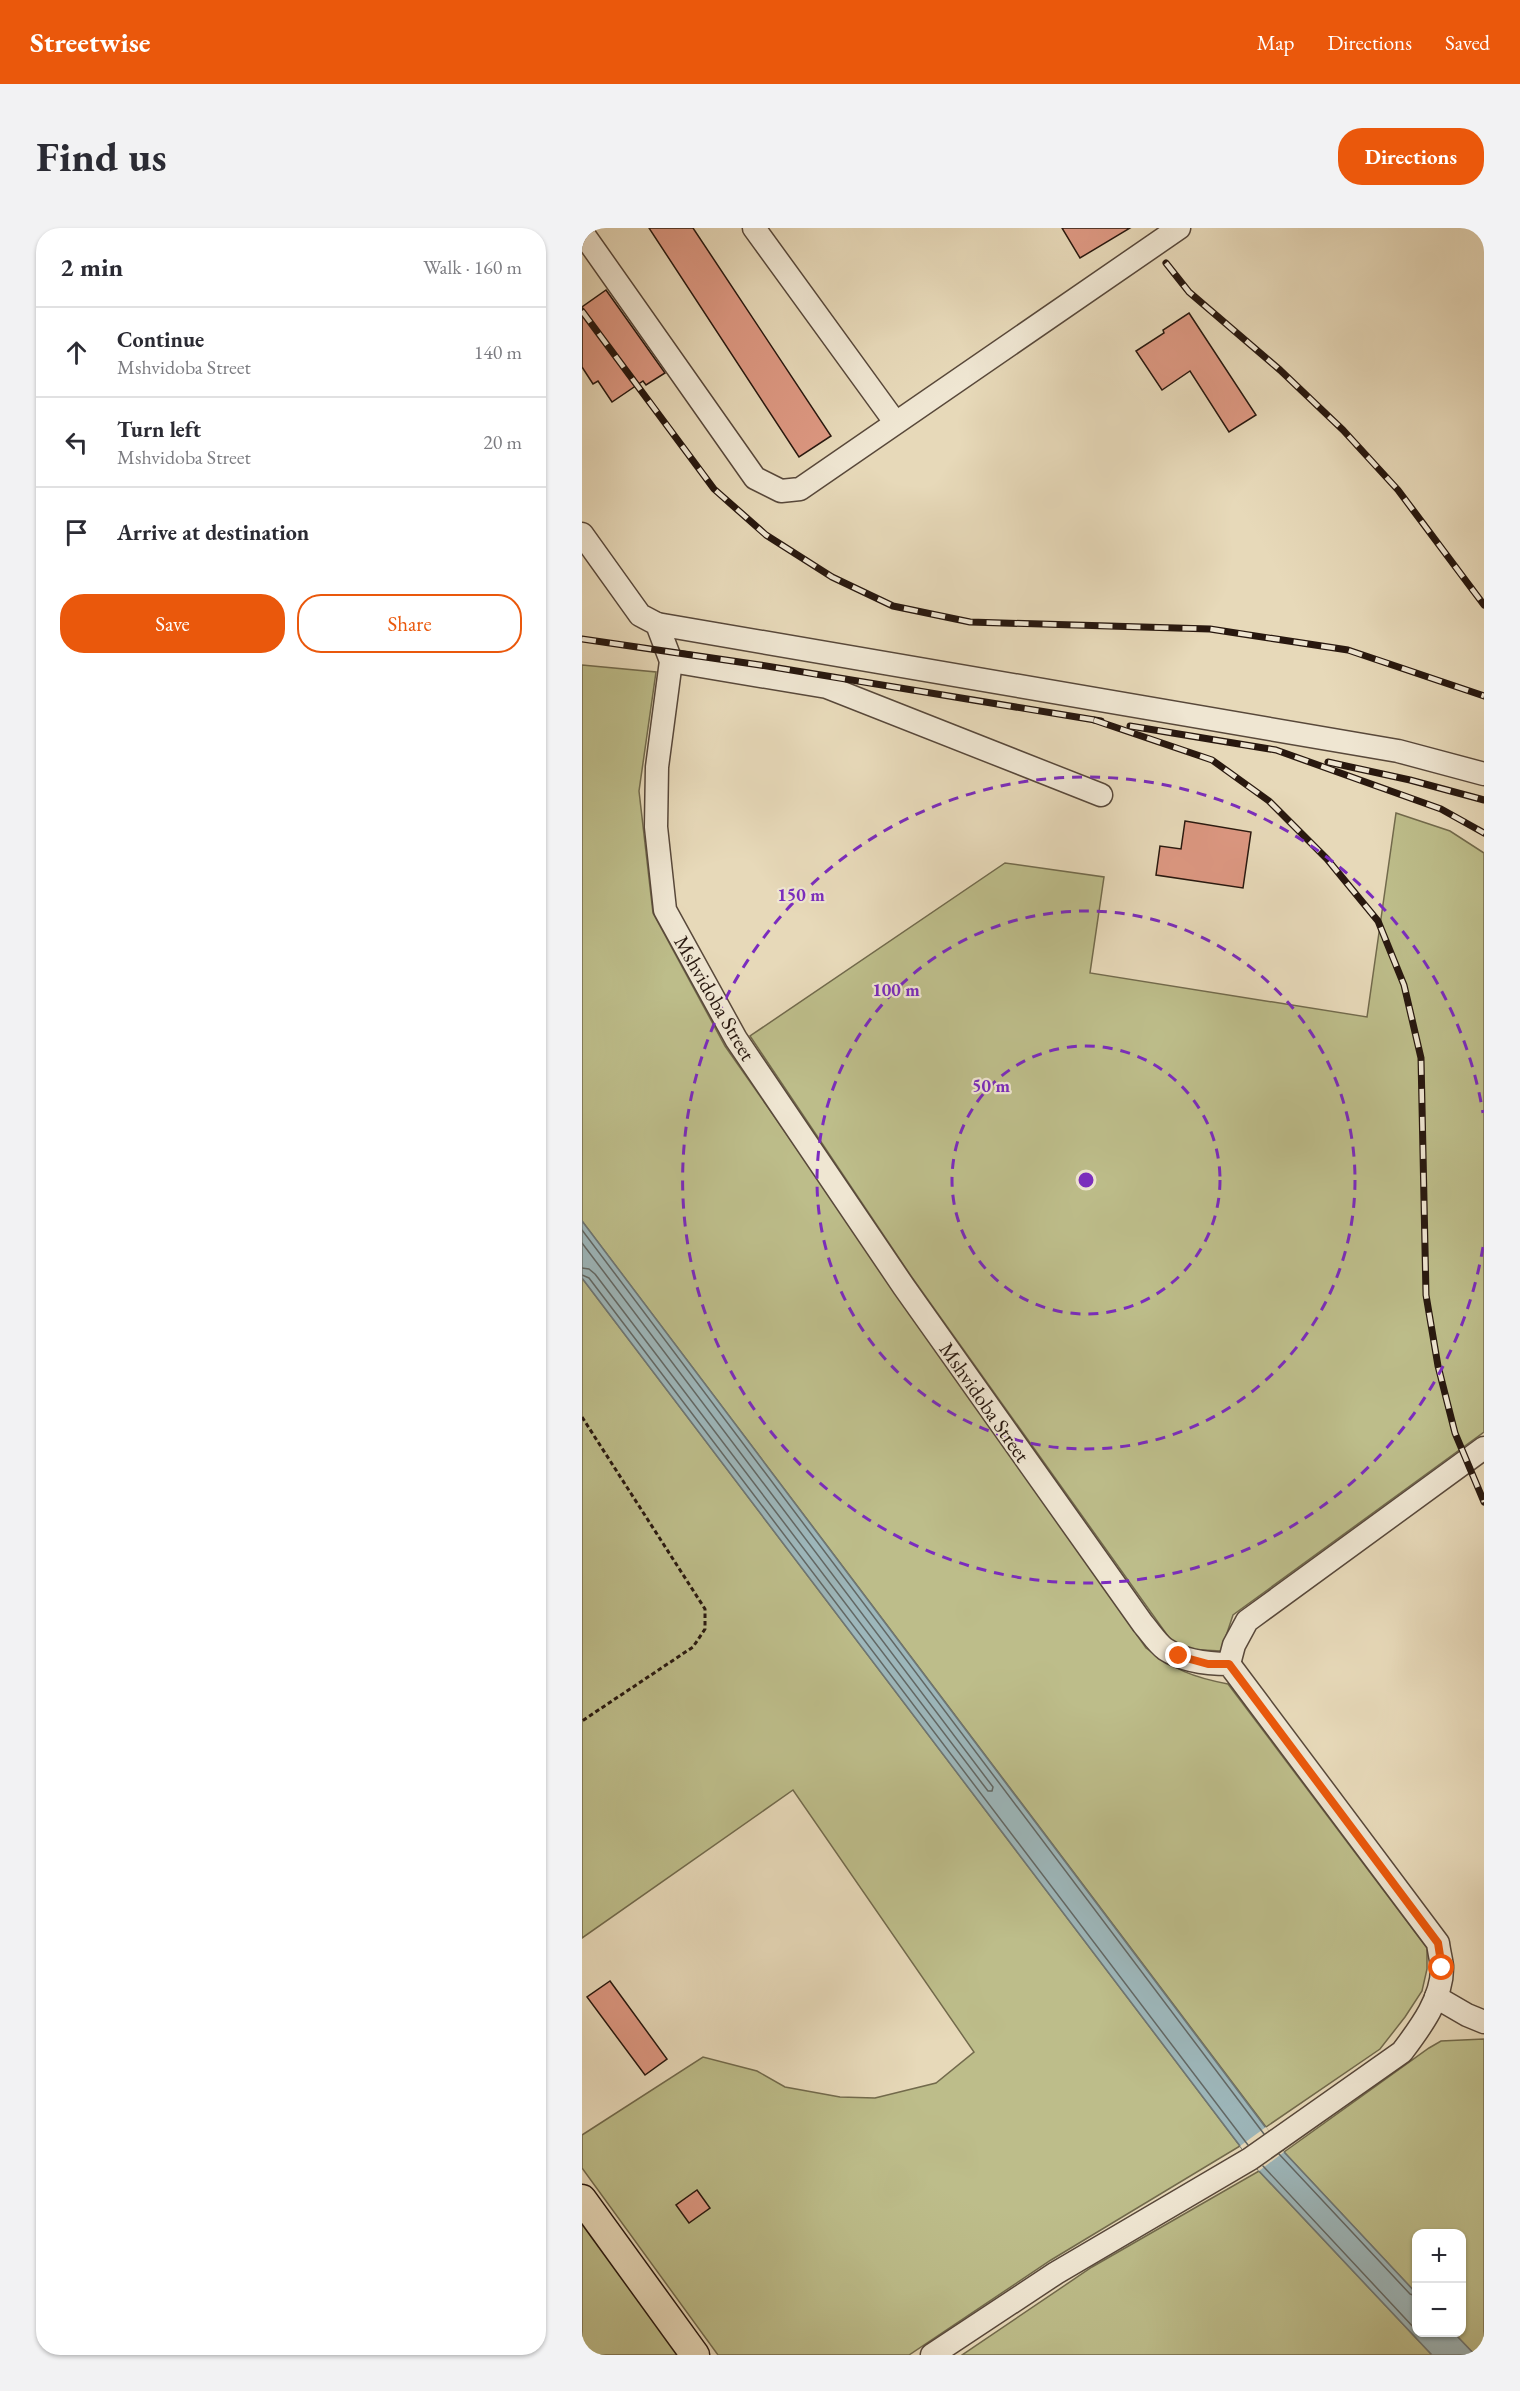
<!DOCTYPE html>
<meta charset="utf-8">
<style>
body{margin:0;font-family:"EB Garamond",serif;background:#f2f2f3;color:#2b2b33}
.controls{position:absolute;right:18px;bottom:18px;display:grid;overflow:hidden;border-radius:12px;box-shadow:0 2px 4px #0004}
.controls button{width:54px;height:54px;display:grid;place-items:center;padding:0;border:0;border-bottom:2px solid #e1e1e2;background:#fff;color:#2b2b33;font:30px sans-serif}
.stop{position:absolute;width:18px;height:18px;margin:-14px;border:4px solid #ea580c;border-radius:50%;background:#fff}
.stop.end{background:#ea580c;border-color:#fff;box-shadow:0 2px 6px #0008}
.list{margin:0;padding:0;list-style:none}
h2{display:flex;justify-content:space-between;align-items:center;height:78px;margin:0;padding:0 24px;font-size:26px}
h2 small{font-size:20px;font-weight:400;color:#7c7c81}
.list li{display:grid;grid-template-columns:39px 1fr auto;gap:18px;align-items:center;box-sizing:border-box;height:90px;padding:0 24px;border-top:2px solid #e1e1e2}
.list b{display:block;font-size:22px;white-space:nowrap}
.list p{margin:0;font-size:20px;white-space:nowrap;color:#7c7c81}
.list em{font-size:20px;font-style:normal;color:#7c7c81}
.actions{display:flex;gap:12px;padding:18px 24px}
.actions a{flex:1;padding:14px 0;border:2px solid #ea580c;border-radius:24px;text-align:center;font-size:21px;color:#ea580c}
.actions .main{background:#ea580c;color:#fff}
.icon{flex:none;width:33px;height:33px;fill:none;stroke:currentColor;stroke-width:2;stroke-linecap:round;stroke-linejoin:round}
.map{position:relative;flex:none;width:902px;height:2127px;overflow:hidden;border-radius:24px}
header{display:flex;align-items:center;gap:36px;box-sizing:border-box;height:84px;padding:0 30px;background:#ea580c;color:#fff}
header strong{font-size:28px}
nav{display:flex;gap:33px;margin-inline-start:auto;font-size:21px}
.intro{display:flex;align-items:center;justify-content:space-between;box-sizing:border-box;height:144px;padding:0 36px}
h1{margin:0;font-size:42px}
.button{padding:15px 27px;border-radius:24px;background:#ea580c;color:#fff;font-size:21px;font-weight:700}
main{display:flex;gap:36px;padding:0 36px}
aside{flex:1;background:#fff;border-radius:24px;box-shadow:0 2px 4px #0004}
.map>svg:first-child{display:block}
</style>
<header>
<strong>Streetwise</strong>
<nav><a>Map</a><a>Directions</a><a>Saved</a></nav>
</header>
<div class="intro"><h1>Find us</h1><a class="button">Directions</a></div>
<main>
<aside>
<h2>2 min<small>Walk · 160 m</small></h2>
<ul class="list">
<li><svg class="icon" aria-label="ahead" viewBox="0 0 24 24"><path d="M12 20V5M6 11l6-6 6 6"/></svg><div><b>Continue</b><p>Mshvidoba Street</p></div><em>140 m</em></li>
<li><svg class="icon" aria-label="left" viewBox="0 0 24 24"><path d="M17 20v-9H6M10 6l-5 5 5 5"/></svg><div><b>Turn left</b><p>Mshvidoba Street</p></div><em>20 m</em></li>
<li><svg class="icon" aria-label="arrive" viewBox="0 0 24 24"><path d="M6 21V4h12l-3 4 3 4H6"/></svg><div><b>Arrive at destination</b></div></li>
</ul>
<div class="actions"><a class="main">Save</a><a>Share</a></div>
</aside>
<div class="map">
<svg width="902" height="2127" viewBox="0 0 902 2127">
<rect width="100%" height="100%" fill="#e7d9b9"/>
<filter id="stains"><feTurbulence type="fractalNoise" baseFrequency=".00333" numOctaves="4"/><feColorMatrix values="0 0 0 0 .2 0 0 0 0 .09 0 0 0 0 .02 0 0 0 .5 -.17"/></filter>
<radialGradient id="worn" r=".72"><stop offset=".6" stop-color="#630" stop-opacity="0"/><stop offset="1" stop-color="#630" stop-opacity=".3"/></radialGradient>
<g fill="#bdbd8a" stroke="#726a4c" stroke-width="1.5">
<path d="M0,437L74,444L57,563L71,685L143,818L564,1420C593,1442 610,1449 646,1456L845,1720V1741L840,1763L823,1789L798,1821L684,1899L0,993Z"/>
<polygon points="814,585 868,603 902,625 902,1204 651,1387 639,1423 603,1421 588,1411 329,1048 168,808 423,635 522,649 508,745 785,789"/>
<polygon points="0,1050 658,1918 469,2032 327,2127 136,2127 0,1940 0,1907 121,1829 175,1843 203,1859 258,1869 293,1870 354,1855 392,1824 211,1562 0,1710"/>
<polygon points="902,1811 902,2127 893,2127 872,2105 880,2104 880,2006 834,2006 834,2065 702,1924 847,1820 859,1813"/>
<polygon points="677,1943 850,2127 380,2127 510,2039"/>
<polygon points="0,1985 103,2127 0,2127"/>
</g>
<polygon fill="#9db7bb" stroke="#6e7776" stroke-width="1.5" points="0,993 702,1924 834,2065 834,2104 872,2105 893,2127 850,2127 677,1943 0,1050"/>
<polygon fill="#e7d9b9" points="684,1899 702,1924 677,1943 658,1918"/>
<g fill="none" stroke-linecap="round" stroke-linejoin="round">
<g stroke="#626865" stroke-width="1.5">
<polyline points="0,1002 682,1906"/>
<polyline points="0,1015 411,1559 410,1563 406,1563 13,1046 7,1041 0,1040"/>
<polyline points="0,1047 7,1050 666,1917"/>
<polyline points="697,1926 828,2066 834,2068"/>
<polyline points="681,1938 834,2102"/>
</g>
</g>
<g fill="#dd9882" stroke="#28180f" stroke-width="1.5">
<polygon points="67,0 111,0 249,208 217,229"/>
<polygon points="480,0 548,0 498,30"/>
<polygon points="24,62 83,145 64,157 61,153 30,174 16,153 11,156 0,139 0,79"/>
<polygon points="607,85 674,187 647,204 608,143 580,162 554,123 582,105 581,102"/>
<polygon points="603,593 669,604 661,660 574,647 578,618 599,621"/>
<polygon points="28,1753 85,1831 63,1847 5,1769"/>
<polygon points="115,1962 128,1980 107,1995 94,1977"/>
</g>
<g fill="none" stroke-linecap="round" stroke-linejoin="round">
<g stroke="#58483a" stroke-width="25">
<g id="minor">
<polyline points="172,0 313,194"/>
<polyline points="2,7 173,250 199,263 218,261 597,0"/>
<path d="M0,306L58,387L75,396L89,433L75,539L74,599L83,682L154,811L322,1059L561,1396C568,1404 575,1415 583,1421C601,1433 625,1436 647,1436L856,1715C857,1723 859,1731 860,1738C861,1770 838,1800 820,1824L668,1931L474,2045L350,2127"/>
<polyline points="75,396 816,523 902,546"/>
<polyline points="89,433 245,459 519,567"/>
<polyline points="647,1436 652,1417 665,1393 902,1220"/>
<polyline points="854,1769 885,1787 902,1794"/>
</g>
</g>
<g stroke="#28180f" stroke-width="31">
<polyline id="major" points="0,1971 113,2127"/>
</g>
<polyline stroke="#28180f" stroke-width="3" stroke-dasharray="4.5 3" stroke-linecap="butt" points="0,1189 123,1381 123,1401 111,1419 0,1493"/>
<use href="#minor" stroke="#efe6d2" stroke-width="22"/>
<use href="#major" stroke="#e7d9b9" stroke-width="28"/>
<g stroke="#28180f" stroke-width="7">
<g id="rail">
<polyline points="584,35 607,64 698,142 761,202 816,262 902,377"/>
<polyline points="0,83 132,261 184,307 250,349 311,378 388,394 628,401 766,422 902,468"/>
<polyline points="0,411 178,437 519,493"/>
<polyline points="512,492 630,532 687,573 745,631 796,693 822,757 839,830 844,1067 856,1138 873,1205 902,1274"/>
<polyline points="548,498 694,522 859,581 902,605"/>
<polyline points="746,534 828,552 902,572"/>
</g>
</g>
<use href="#rail" stroke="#efe6d2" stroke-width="4.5" stroke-dasharray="14" stroke-linecap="butt"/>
</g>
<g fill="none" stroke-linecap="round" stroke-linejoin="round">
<polyline stroke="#ea580c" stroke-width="8" points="597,1428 626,1436 647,1436 856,1715 860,1740"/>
</g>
<g fill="none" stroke="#7b2cbf" stroke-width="3" stroke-dasharray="10 8">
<circle cx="504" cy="952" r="134"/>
<circle cx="504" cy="952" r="269"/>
<path d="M901 1019A403 403 0 1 1 901 885"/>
</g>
<g text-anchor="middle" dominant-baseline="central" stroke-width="4.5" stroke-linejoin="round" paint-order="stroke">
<g font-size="21" fill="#28180f" stroke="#efe6d2">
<text transform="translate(133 770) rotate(60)">Mshvidoba Street</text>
<text transform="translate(403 1174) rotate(55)">Mshvidoba Street</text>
</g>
</g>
<circle cx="504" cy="952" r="9" fill="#7b2cbf" stroke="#efe6d2" stroke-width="3"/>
<g font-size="18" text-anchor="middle" font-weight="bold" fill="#7b2cbf" stroke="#efe6d2" stroke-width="4.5" stroke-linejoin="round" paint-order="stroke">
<text x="219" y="673">150 m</text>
<text x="314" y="768">100 m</text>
<text x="409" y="864">50 m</text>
</g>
<rect width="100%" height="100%" filter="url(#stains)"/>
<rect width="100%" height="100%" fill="url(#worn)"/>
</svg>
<div class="controls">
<button>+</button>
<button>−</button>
</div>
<div class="stop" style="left:860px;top:1740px"></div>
<div class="stop end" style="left:597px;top:1428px"></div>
</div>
</main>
